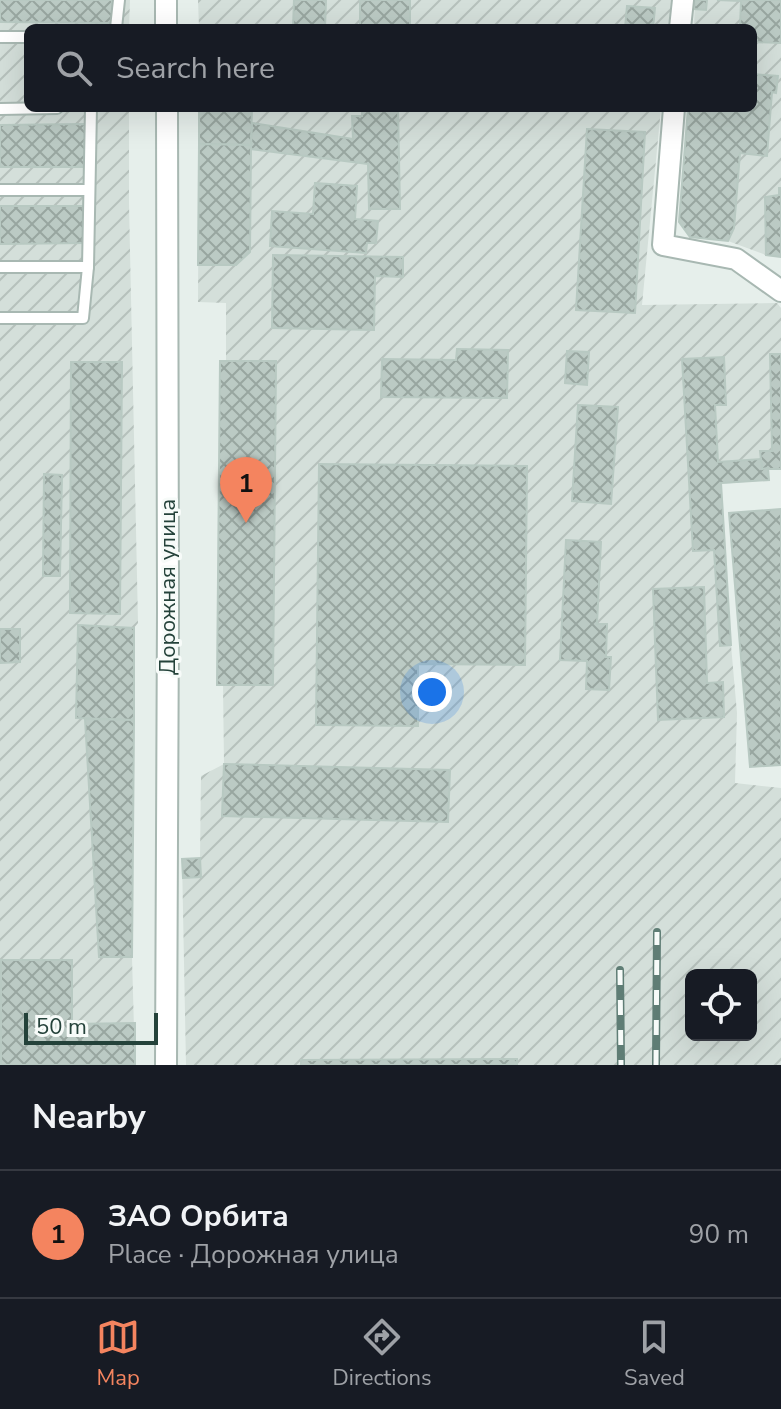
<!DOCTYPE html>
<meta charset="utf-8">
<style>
body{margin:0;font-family:"Nunito Sans",sans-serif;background:#20242c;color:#f1f3f6}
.controls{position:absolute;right:24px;bottom:24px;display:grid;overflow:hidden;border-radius:12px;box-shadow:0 8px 32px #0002}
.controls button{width:72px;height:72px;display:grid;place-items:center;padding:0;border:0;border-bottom:2px solid #363941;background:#171b24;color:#f1f3f6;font:40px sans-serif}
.scale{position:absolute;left:24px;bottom:20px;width:134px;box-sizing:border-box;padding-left:8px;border:4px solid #24423a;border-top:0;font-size:22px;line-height:28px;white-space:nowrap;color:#24423a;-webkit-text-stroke:6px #f7fbf9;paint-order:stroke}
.you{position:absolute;left:432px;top:692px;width:28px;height:28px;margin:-20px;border:6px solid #fff;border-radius:50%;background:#1a73e8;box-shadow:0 0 0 12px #1a73e833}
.badge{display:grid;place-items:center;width:52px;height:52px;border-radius:50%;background:#f4845f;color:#111;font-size:26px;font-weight:700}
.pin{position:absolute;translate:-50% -66px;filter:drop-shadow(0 2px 4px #0008)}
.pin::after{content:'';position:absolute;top:42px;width:28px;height:24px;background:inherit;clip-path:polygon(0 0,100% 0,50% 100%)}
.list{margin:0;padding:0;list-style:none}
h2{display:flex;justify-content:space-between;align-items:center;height:104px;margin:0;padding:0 32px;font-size:34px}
h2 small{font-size:26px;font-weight:400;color:#9ea1a6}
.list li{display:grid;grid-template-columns:52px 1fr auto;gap:24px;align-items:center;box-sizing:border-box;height:128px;padding:0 32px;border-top:2px solid #363941}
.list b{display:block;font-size:30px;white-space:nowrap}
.list p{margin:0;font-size:26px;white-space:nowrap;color:#9ea1a6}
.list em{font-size:26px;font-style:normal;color:#9ea1a6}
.icon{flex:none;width:44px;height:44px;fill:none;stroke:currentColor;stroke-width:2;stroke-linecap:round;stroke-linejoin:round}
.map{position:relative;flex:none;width:781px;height:1065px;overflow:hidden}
.search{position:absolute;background:#171b24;box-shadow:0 8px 32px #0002;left:24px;right:24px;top:24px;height:88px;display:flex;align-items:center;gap:20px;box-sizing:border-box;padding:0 28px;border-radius:12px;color:#9ea1a6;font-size:30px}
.sheet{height:232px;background:#171b24}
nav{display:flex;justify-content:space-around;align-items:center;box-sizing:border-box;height:112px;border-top:2px solid #363941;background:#171b24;font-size:22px;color:#9ea1a6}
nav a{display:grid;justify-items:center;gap:4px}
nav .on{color:#f4845f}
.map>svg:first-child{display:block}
</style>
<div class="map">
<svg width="781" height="1065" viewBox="0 0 781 1065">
<defs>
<pattern id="industrial-furrows" width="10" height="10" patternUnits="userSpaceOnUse" patternTransform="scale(2)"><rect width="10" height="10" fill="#d4dfda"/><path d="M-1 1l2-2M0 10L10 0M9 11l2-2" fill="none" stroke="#b6c1bc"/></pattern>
<pattern id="building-cross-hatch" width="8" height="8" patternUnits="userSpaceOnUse" patternTransform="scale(2)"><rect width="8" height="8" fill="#bbcac4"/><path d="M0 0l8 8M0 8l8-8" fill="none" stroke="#98a6a0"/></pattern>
</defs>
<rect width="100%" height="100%" fill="#e6efeb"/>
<g fill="url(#industrial-furrows)" fill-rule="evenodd">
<polygon points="0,0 130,0 129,28 28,28 28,108 129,108 129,204 138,623 134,628 132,957 135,1065 0,1065"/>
<polygon points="198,0 671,0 669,28 199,28"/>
<polygon points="695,0 781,0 781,257 766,255 728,241 690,237 679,222 688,108 753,108 753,28 694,28"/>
<path d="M199,108H661L642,305L777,303L781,308V469H768L769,480L721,484L731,645L737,713L735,783L781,788V1065H186L182,859L200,858L201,776L224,764L223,685H217L220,361L226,360V303L198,302ZM691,975H751V1035H691Z"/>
</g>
<g fill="url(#building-cross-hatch)" stroke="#b8c9c2" stroke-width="2">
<polygon points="0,0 112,0 112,23 0,22"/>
<polygon points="294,0 326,0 325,28 293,28"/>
<rect x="360" y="0" width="50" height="28"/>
<polygon points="695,0 707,0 706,10 694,9"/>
<polygon points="717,0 781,0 781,43 753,42 753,28 740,28 741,1"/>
<polygon points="627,6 655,8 653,28 625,28"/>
<polygon points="753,74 778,76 776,93 772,92 767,156 740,153 734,228 728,241 690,237 679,222 688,108 753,108"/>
<polygon points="199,108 252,108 251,145 199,144"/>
<polygon points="362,108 398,108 400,209 369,209 368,164 251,149 252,123 353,139 352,116 362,116"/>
<polygon points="85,124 85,167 0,167 0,125"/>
<polygon points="587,129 645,132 635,313 576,310"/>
<polygon points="199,144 251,145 250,252 236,265 198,265"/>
<polygon points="315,183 357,186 355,219 378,221 376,243 367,243 366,253 270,246 272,211 313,214"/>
<polygon points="779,188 781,188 781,257 766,255 765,197 779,195"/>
<polygon points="0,206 85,206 84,243 0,244"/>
<polygon points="273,255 403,257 403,277 375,276 374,330 272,328"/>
<polygon points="457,349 508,350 507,398 381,397 382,359 456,360"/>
<polygon points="567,351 589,352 587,385 565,383"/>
<polygon points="770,354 781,354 781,469 762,469 760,451 772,451"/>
<polygon points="724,357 726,405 715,405 718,462 761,459 762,469 768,468 769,480 721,483 731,645 720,646 714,550 693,551 682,359"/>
<polygon points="220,361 276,361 273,685 217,685"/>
<polygon points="71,362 122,362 120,614 70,613"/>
<polygon points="578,405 618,407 611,504 572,501"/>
<polygon points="319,464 527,466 525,665 418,664 418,726 316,725"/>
<polygon points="44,474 62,475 60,576 43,576"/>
<polygon points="781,509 781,765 750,767 729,513"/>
<polygon points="566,540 601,542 597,624 607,624 606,657 611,657 609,690 586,689 587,661 560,660"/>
<polygon points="704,587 707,683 723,682 724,717 658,720 653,589"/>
<polygon points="78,625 134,628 134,720 76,718"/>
<polygon points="0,629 20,629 20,662 0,663"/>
<polygon points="85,719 134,720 132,957 99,957"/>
<polygon points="224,764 450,770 448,822 222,816"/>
<polygon points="200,858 201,877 183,878 182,859"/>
<polygon points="1,960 72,960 72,1024 135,1023 135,1065 1,1065"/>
<polygon points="517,1059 517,1065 301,1065 301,1060"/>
</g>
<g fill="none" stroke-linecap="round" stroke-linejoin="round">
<g stroke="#a8b8b2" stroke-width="14">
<g id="lane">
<polyline points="116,28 119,0"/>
<polyline points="0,37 28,37"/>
<polyline points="0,109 57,108"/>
<polyline points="0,190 88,190"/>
<polyline points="0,267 88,267"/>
<polyline points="0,318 83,318 88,267 91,108"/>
</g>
</g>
<g stroke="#a8b8b2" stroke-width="24">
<g id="street">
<polyline points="166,0 166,28"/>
<polyline points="680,28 683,0"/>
<polyline points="674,108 663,245 736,259 781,291"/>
<polyline points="166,1065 168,611 167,108"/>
</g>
</g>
<use href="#lane" stroke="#fff" stroke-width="10"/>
<use href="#street" stroke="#fff" stroke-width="20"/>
<g stroke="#5f7d75" stroke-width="8">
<g id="rail">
<polyline points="620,970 621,1065"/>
<polyline points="656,1065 657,932"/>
</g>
</g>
<use href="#rail" stroke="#f7fbf9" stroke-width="5" stroke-dasharray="15" stroke-linecap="butt"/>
</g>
<g text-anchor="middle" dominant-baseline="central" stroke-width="6" stroke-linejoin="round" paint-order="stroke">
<g font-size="22" fill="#24423a" stroke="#f7fbf9">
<text transform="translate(168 587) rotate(-90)">Дорожная улица</text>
</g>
</g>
</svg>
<div class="controls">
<button><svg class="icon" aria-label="locate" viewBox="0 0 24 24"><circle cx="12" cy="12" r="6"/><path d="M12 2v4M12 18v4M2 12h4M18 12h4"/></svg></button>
</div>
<div class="scale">50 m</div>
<div class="you"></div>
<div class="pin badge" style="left:246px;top:523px">1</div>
<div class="search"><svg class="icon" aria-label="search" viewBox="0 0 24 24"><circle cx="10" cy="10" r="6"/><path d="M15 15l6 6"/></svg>Search here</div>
</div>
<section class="sheet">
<h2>Nearby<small></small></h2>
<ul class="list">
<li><span class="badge">1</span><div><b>ЗАО Орбита</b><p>Place · Дорожная улица</p></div><em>90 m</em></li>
</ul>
</section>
<nav>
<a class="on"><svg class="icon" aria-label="map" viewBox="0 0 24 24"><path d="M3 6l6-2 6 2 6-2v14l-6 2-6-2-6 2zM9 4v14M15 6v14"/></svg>Map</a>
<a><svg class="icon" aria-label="directions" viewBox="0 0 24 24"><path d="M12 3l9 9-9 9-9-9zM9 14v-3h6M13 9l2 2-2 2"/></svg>Directions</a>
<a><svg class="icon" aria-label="saved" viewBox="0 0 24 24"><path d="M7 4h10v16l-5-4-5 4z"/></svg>Saved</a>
</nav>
